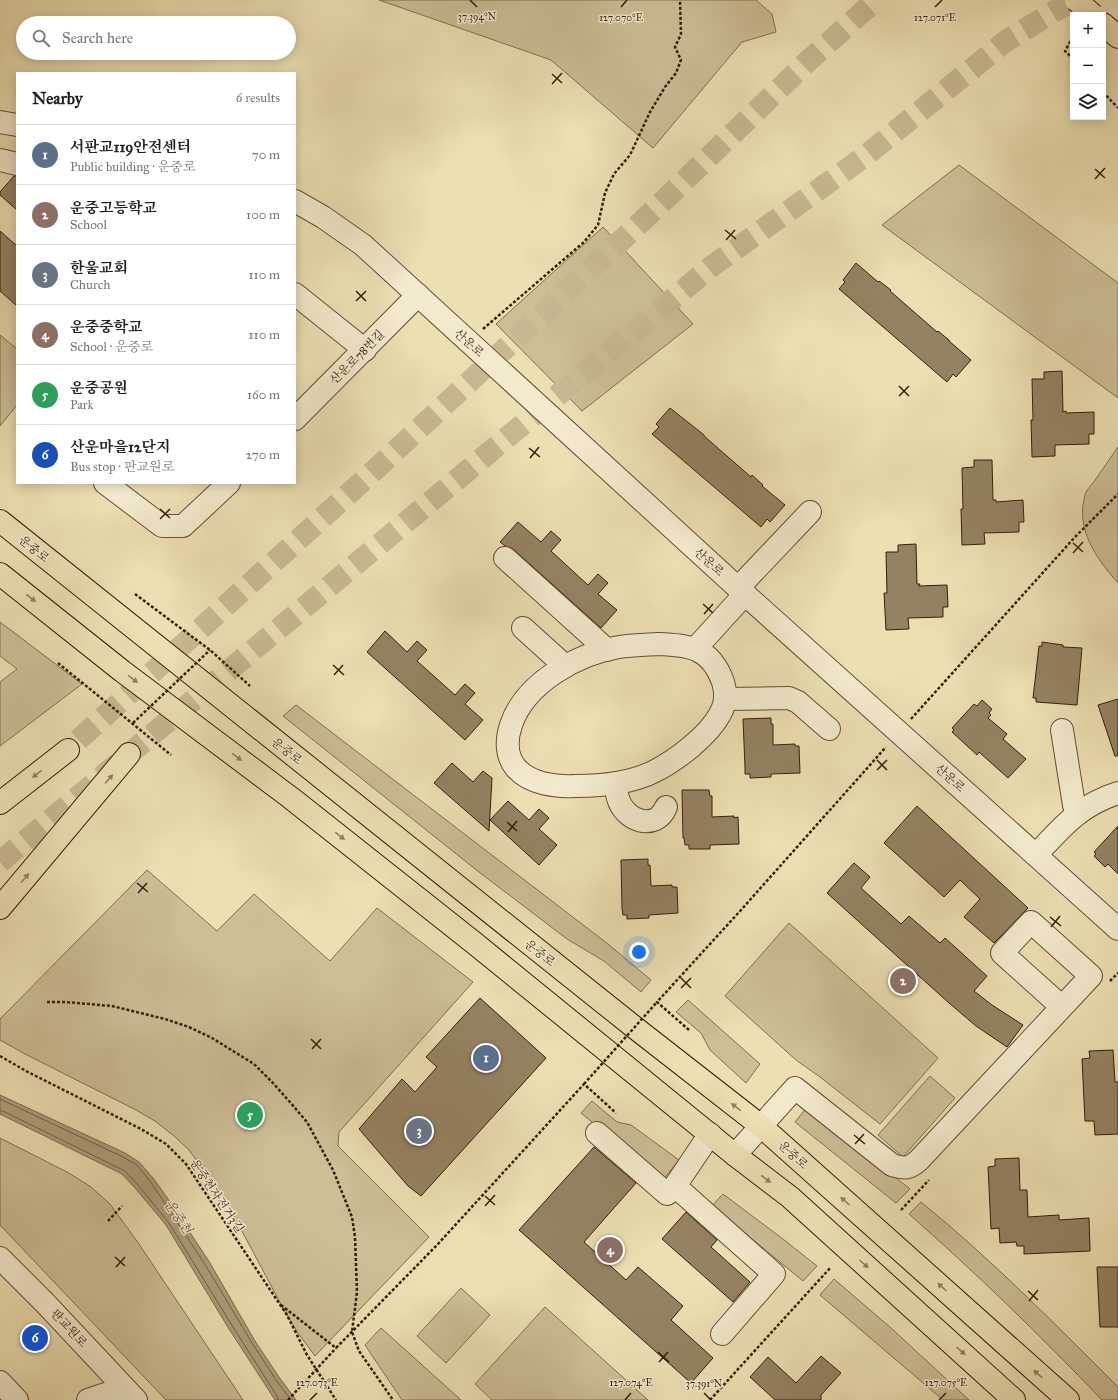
<!DOCTYPE html>
<meta charset="utf-8">
<style>
body{margin:0;font-family:"IM FELL Great Primer","Noto Serif KR",serif;background:#f6f6f6;color:#202124}
.controls{position:absolute;right:12px;top:12px;display:grid;overflow:hidden;border-radius:0px;box-shadow:0 2px 10px #0003}
.controls button{width:36px;height:36px;display:grid;place-items:center;padding:0;border:0;border-bottom:1px solid #e0e0e0;background:#fff;color:#202124;font:20px sans-serif}
.you{position:absolute;left:639px;top:952px;width:14px;height:14px;margin:-10px;border:3px solid #fff;border-radius:50%;background:#1a73e8;box-shadow:0 0 0 6px #1a73e833}
.badge{display:grid;place-items:center;width:26px;height:26px;border-radius:50%;background:#8f2418;color:#fff;font-size:13px;font-weight:700}
.pin{position:absolute;translate:-50% -50%;border:2px solid #fff;box-shadow:0 1px 4px #0006}
.list{margin:0;padding:0;list-style:none}
h2{display:flex;justify-content:space-between;align-items:center;height:52px;margin:0;padding:0 16px;font-size:17px}
h2 small{font-size:13px;font-weight:400;color:#757577}
.list li{display:grid;grid-template-columns:26px 1fr auto;gap:12px;align-items:center;box-sizing:border-box;height:60px;padding:0 16px;border-top:1px solid #e0e0e0}
.list b{display:block;font-size:15px;white-space:nowrap}
.list p{margin:0;font-size:13px;white-space:nowrap;color:#757577}
.list em{font-size:13px;font-style:normal;color:#757577}
.icon{flex:none;width:22px;height:22px;fill:none;stroke:currentColor;stroke-width:2;stroke-linecap:round;stroke-linejoin:round}
.map{position:relative;flex:none;width:1118px;height:1400px;overflow:hidden}
.search{position:absolute;background:#fff;box-shadow:0 2px 10px #0003;left:16px;top:16px;width:280px;height:44px;display:flex;align-items:center;gap:10px;box-sizing:border-box;padding:0 14px;border-radius:22px;color:#757577;font-size:15px}
.panel{position:absolute;background:#fff;box-shadow:0 2px 10px #0003;left:16px;top:72px;width:280px;height:412px;border-radius:0px}
.map>svg:first-child{display:block}
</style>
<div class="map">
<svg width="1118" height="1400" viewBox="0 0 1118 1400">
<rect width="100%" height="100%" fill="#ecdfb2"/>
<filter id="stains"><feTurbulence type="fractalNoise" baseFrequency=".005" numOctaves="4"/><feColorMatrix values="0 0 0 0 .2 0 0 0 0 .09 0 0 0 0 .02 0 0 0 .5 -.17"/></filter>
<radialGradient id="worn" r=".72"><stop offset=".6" stop-color="#630" stop-opacity="0"/><stop offset="1" stop-color="#630" stop-opacity=".3"/></radialGradient>
<g fill="#cdbe96" stroke="#826e51">
<polygon points="379,0 756,0 772,14 776,32 742,42 653,148 551,60"/>
<polygon points="959,165 1118,283 1118,398 882,225"/>
<polygon points="603,227 693,324 582,411 496,324"/>
<polygon points="0,335 17,349 17,405 0,426"/>
<path d="M1118,447V583C1097,559 1075,530 1085,495C1086,491 1090,486 1093,483C1101,471 1110,459 1118,447Z"/>
<polygon points="0,622 82,684 0,746 0,682 17,669 0,656"/>
<polygon points="296,705 608,944 651,980 641,992 604,961 567,939 479,872 283,716"/>
<polygon points="147,870 217,931 254,894 330,961 377,908 473,982 339,1132 338,1146 429,1237 315,1356 298,1333 284,1310 227,1203 189,1150 174,1136 155,1121 136,1110 25,1054 0,1040 0,1019"/>
<polygon points="789,923 938,1058 880,1124 820,1077 796,1060 725,996"/>
<polygon points="688,1000 760,1064 746,1083 710,1050 701,1033 676,1012"/>
<polygon points="930,1076 955,1098 903,1157 878,1135"/>
<polygon points="592,1101 617,1122 631,1125 679,1160 663,1180 581,1113"/>
<polygon points="807,1107 910,1189 896,1203 795,1122"/>
<polygon points="0,1138 69,1173 91,1187 110,1204 139,1244 243,1400 166,1400 0,1225"/>
<polygon points="723,1194 783,1239 817,1266 803,1281 712,1206"/>
<path d="M921,1202C991,1259 1054,1323 1118,1387V1400H1102C1040,1335 976,1273 909,1214Z"/>
<polygon points="834,1279 891,1328 969,1400 943,1400 820,1295"/>
<polygon points="461,1288 490,1315 446,1363 417,1336"/>
<polygon points="545,1307 648,1400 492,1400 475,1384"/>
<polygon points="381,1328 461,1400 402,1400 365,1345"/>
</g>
<polygon fill="#ae9d7a" stroke="#7e6a4e" points="0,1095 125,1153 139,1162 153,1178 166,1196 210,1263 255,1341 279,1377 296,1400 275,1400 229,1329 166,1225 135,1188 122,1174 0,1114"/>
<g fill="none" stroke-linecap="round" stroke-linejoin="round">
<g stroke="#725d43" stroke-width="1">
<polyline points="0,1099 123,1157 137,1165 150,1181 162,1199 206,1266 252,1343 276,1380 291,1400"/>
<polyline points="0,1111 3,1111 125,1171 138,1185 169,1223 233,1327 277,1396 278,1400"/>
</g>
</g>
<g fill="#958262" stroke="#371d0c">
<polygon points="14,176 17,176 17,210 0,195 0,192"/>
<polygon points="0,231 17,246 17,306 0,291"/>
<polygon points="856,263 878,282 879,281 891,290 890,291 937,332 938,331 949,340 949,341 971,360 956,377 953,374 947,382 839,289 845,282 843,280"/>
<polygon points="1062,371 1063,412 1066,411 1066,413 1094,412 1094,434 1089,434 1089,444 1055,445 1055,456 1032,457 1031,420 1033,420 1032,379 1044,379 1044,372"/>
<polygon points="670,408 704,435 704,436 751,477 752,475 763,485 762,486 785,505 770,522 767,519 761,527 652,434 659,427 656,424"/>
<polygon points="974,460 992,460 993,500 996,500 996,502 1023,500 1024,522 1019,522 1019,532 984,533 985,544 962,545 961,509 963,509 962,468 974,467"/>
<polygon points="518,522 541,542 551,531 561,540 551,551 588,585 598,574 608,583 598,594 617,610 601,628 513,549 505,546 500,542"/>
<polygon points="916,544 917,584 920,584 919,586 947,585 948,607 943,607 943,617 908,618 909,629 886,630 884,593 887,593 886,552 898,552 898,545"/>
<polygon points="385,631 407,652 417,641 427,650 417,661 455,695 465,684 475,693 465,704 483,720 465,740 367,652"/>
<polygon points="1042,642 1063,645 1063,647 1082,648 1077,705 1036,702 1036,698 1033,698 1039,646 1042,646"/>
<polygon points="1118,699 1118,756 1115,756 1098,705"/>
<polygon points="982,700 992,709 989,713 991,715 988,718 1007,734 1003,739 1026,759 1008,778 979,752 977,755 952,732 954,730 952,728 974,704 977,706"/>
<polygon points="771,718 771,724 773,724 773,745 795,744 795,746 799,746 800,773 771,774 771,777 750,778 750,774 745,774 745,767 743,719"/>
<polygon points="452,763 473,782 483,771 492,778 489,831 434,783"/>
<polygon points="682,790 709,790 710,796 712,796 712,817 734,816 734,818 738,817 739,844 710,845 710,849 689,849 689,845 685,845 684,838 683,838"/>
<polygon points="508,801 529,820 539,809 549,818 539,829 557,845 539,865 490,820"/>
<polygon points="917,806 1028,908 994,943 964,917 980,899 960,880 944,897 884,843"/>
<polygon points="1118,826 1118,874 1108,864 1105,867 1094,856 1096,854 1094,852"/>
<polygon points="648,859 648,865 650,865 651,886 672,885 672,887 677,887 678,913 649,915 649,918 627,919 627,915 623,915 622,908 621,860"/>
<polygon points="854,863 870,877 861,888 901,924 909,916 940,943 945,938 987,976 974,991 992,1005 1023,1025 1007,1047 976,1026 949,1003 827,893"/>
<polygon points="480,998 546,1058 421,1196 408,1186 359,1129 402,1079 415,1092 437,1067 426,1057"/>
<polygon points="1113,1050 1115,1082 1118,1082 1118,1134 1095,1135 1094,1121 1085,1121 1082,1059 1090,1058 1089,1051"/>
<polygon points="594,1147 636,1183 584,1242 626,1280 638,1267 683,1306 671,1320 713,1358 691,1383 519,1230"/>
<polygon points="1019,1158 1020,1190 1027,1190 1028,1217 1059,1215 1059,1220 1089,1218 1090,1251 1024,1254 1024,1246 1017,1246 1016,1242 1000,1243 999,1228 991,1229 988,1167 995,1166 995,1159"/>
<polygon points="686,1212 717,1240 711,1247 750,1282 733,1302 662,1239"/>
<polygon points="1097,1267 1118,1267 1118,1327 1100,1327"/>
<polygon points="821,1356 841,1373 821,1395 821,1400 775,1400 750,1377 768,1357 796,1383"/>
</g>
<g fill="none" stroke-linecap="round" stroke-linejoin="round">
<g stroke="#c8b891" stroke-width="22" stroke-dasharray="22 11" stroke-linecap="butt">
<polyline points="54,762 365,479 655,209 807,62 876,0"/>
<polyline points="0,862 712,266 864,157 1006,41 1073,0"/>
</g>
<g stroke="#644e36" stroke-width="24">
<g id="minor">
<polyline points="0,122 17,125"/>
<polyline points="0,160 17,164"/>
<polyline points="295,201 323,217 363,245 738,588 1118,929"/>
<polyline points="295,294 365,350"/>
<polyline points="295,419 418,295"/>
<polyline points="105,483 162,526 183,526 229,483"/>
<polyline points="505,558 607,650"/>
<polyline points="738,588 810,512"/>
<polyline points="523,628 565,666"/>
<path d="M658,644C690,645 711,648 723,682C726,692 726,704 720,714C709,735 677,760 655,771C632,783 601,786 575,786C556,787 530,784 516,768C506,756 506,740 511,725C525,683 577,654 619,647C632,645 645,645 658,644Z"/>
<polyline points="695,649 745,594"/>
<polyline points="725,699 789,698 798,702 829,729"/>
<polyline points="1062,730 1074,805 1077,813"/>
<path d="M617,783C617,787 616,794 618,798C624,821 656,832 666,807"/>
<path d="M1036,855C1062,827 1080,805 1118,793"/>
<polyline points="597,1133 667,1194 675,1186 710,1134"/>
<path d="M735,1155L795,1088L892,1165C905,1169 909,1169 919,1160L1091,976L1031,922L1002,953L1062,1007"/>
<polyline points="675,1186 774,1274 722,1334"/>
<polyline points="0,1258 46,1304 136,1400"/>
<polyline points="0,1382 17,1400"/>
<polyline points="88,1400 124,1388"/>
</g>
</g>
<g stroke="#371d0c" stroke-width="24">
<g id="major">
<polyline points="0,521 634,1027 761,1126 1068,1400"/>
<polyline points="0,574 122,671 291,798 473,942 735,1155 790,1197 1014,1400"/>
</g>
</g>
<g stroke="#371d0c" stroke-width="24">
<g id="highway">
<polyline points="1103,24 1118,37"/>
<polyline points="0,803 68,750"/>
<polyline points="0,908 129,754"/>
</g>
</g>
<g stroke="#371d0c" stroke-width="2.5" stroke-dasharray="3 2" stroke-linecap="butt">
<polyline points="1073,37 1065,51 1073,59"/>
<polyline points="1103,92 1118,108"/>
<polyline points="483,329 584,242 598,225 605,193 614,174 630,155 650,112 665,87 676,73 681,60 675,47 681,34 680,0"/>
<polyline points="135,594 210,650 250,686"/>
<polyline points="58,663 171,755"/>
<polyline points="911,719 1075,537 1118,494"/>
<polyline points="1110,981 1118,973"/>
<polyline points="47,1002 65,1002 112,1006 165,1019 189,1027 212,1038 254,1064 272,1082 289,1101 307,1122 333,1170 352,1217 355,1237 357,1292 352,1332 359,1351 393,1400"/>
<polyline points="689,1030 657,1002 741,910 886,747"/>
<polyline points="0,1056 26,1071 141,1129 166,1144 186,1164 287,1315 307,1355 336,1400"/>
<polyline points="901,1210 929,1180"/>
<polyline points="108,1221 122,1206"/>
<polyline points="281,1305 336,1348 438,1244 584,1084 616,1113"/>
<polyline points="710,1400 831,1267"/>
</g>
<use href="#minor" stroke="#f3eacd" stroke-width="22"/>
<use href="#major" stroke="#ecdfb2" stroke-width="22"/>
<use href="#highway" stroke="#ecdfb2" stroke-width="22"/>
<g stroke="#371d0c" stroke-width="24" stroke-linecap="butt">
<polyline id="highway-bridge" points="1076,0 1093,15"/>
</g>
<g stroke="#371d0c" stroke-width="2.5" stroke-dasharray="3 2" stroke-linecap="butt">
<polyline points="133,723 210,650"/>
<polyline points="584,1084 657,1002"/>
<polyline points="288,1400 336,1348"/>
</g>
<use href="#highway-bridge" stroke="#ecdfb2" stroke-width="22"/>
</g>
<defs><path id="oneway-solid" d="M-6-.8H1V-3.2L6.5 0L1 3.2V.8H-6Z"/></defs>
<g fill="#927e5f">
<use href="#oneway-solid" transform="translate(31 598) rotate(38)"/>
<use href="#oneway-solid" transform="translate(133 679) rotate(37)"/>
<use href="#oneway-solid" transform="translate(237 757) rotate(37)"/>
<use href="#oneway-solid" transform="translate(37 774) rotate(142)"/>
<use href="#oneway-solid" transform="translate(109 779) rotate(-50)"/>
<use href="#oneway-solid" transform="translate(340 836) rotate(38)"/>
<use href="#oneway-solid" transform="translate(25 878) rotate(-50)"/>
<use href="#oneway-solid" transform="translate(736 1107) rotate(-142)"/>
<use href="#oneway-solid" transform="translate(766 1179) rotate(38)"/>
<use href="#oneway-solid" transform="translate(845 1201) rotate(-138)"/>
<use href="#oneway-solid" transform="translate(864 1264) rotate(42)"/>
<use href="#oneway-solid" transform="translate(942 1287) rotate(-138)"/>
<use href="#oneway-solid" transform="translate(961 1351) rotate(42)"/>
<use href="#oneway-solid" transform="translate(1038 1374) rotate(-138)"/>
</g>
<path fill="none" stroke="#371d0c" stroke-width="1.5" d="M470,0L477,7M621,7L627,0M935,7L942,0M552,74L562,83M552,84L562,73M1095,169L1105,178M1095,179L1105,168M725,230L736,239M726,240L735,230M356,291L366,301M356,301L366,291M899,386L909,396M899,396L909,386M529,448L540,457M530,458L539,447M160,509L170,518M160,519L170,509M1073,543L1083,552M1073,553L1083,542M703,604L713,613M704,614L713,604M333,665L344,675M334,675L343,665M877,760L887,770M877,770L887,760M507,822L517,831M508,832L517,821M137,883L148,892M138,893L147,883M1050,917L1061,926M1051,927L1060,916M681,978L691,988M681,988L691,978M311,1039L321,1049M312,1049L321,1039M854,1135L865,1144M855,1144L864,1134M485,1196L495,1205M485,1206L495,1195M115,1257L125,1266M116,1267L125,1257M1028,1291L1038,1300M1029,1301L1038,1290M658,1352L669,1362M659,1362L668,1352M704,1393L711,1400M310,1400L317,1393M625,1400L631,1393M939,1400L946,1393"/>
<g text-anchor="middle" dominant-baseline="central" stroke-width="3" stroke-linejoin="round" paint-order="stroke">
<g font-size="12" fill="#371d0c" stroke="#f3eacd">
<text transform="translate(469 343) rotate(42)">산운로</text>
<text transform="translate(357 357) rotate(-45)">산운로78번길</text>
<text transform="translate(34 549) rotate(39)">운중로</text>
<text transform="translate(709 562) rotate(42)">산운로</text>
<text transform="translate(287 751) rotate(38)">운중로</text>
<text transform="translate(950 778) rotate(42)">산운로</text>
<text transform="translate(540 953) rotate(38)">운중로</text>
<text transform="translate(793 1155) rotate(42)">운중로</text>
<text transform="translate(217 1196) rotate(56)">운중천자전거3길</text>
<text transform="translate(69 1328) rotate(47)">판교원로</text>
</g>
<g font-size="13" font-style="italic" fill="#614a32" stroke="#f3eacd">
<text transform="translate(178 1217) rotate(55)">운중천</text>
</g>
</g>
<g font-size="10" text-anchor="middle" fill="#371d0c" stroke="#f3eacd" stroke-width="3" stroke-linejoin="round" paint-order="stroke">
<text x="477" y="20">37.394°N</text>
<text x="621" y="21">127.070°E</text>
<text x="935" y="21">127.071°E</text>
<text x="317" y="1386">127.073°E</text>
<text x="631" y="1386">127.074°E</text>
<text x="946" y="1386">127.075°E</text>
<text x="704" y="1387">37.391°N</text>
</g>
<rect width="100%" height="100%" filter="url(#stains)"/>
<rect width="100%" height="100%" fill="url(#worn)"/>
</svg>
<div class="controls">
<button>+</button>
<button>−</button>
<button><svg class="icon" aria-label="layers" viewBox="0 0 24 24"><path d="M12 4l9 5-9 5-9-5zM3 14l9 5 9-5"/></svg></button>
</div>
<div class="you"></div>
<div class="pin badge" style="left:486px;top:1058px;background:#5c6f8a">1</div>
<div class="pin badge" style="left:903px;top:981px;background:#8d6e63">2</div>
<div class="pin badge" style="left:419px;top:1131px;background:#6b7280">3</div>
<div class="pin badge" style="left:610px;top:1250px;background:#8d6e63">4</div>
<div class="pin badge" style="left:250px;top:1115px;background:#2e9e5b">5</div>
<div class="pin badge" style="left:35px;top:1338px;background:#1a4fb4">6</div>
<div class="search"><svg class="icon" aria-label="search" viewBox="0 0 24 24"><circle cx="10" cy="10" r="6"/><path d="M15 15l6 6"/></svg>Search here</div>
<section class="panel">
<h2>Nearby<small>6 results</small></h2>
<ul class="list">
<li><span class="badge" style="background:#5c6f8a">1</span><div><b>서판교119안전센터</b><p>Public building · 운중로</p></div><em>70 m</em></li>
<li><span class="badge" style="background:#8d6e63">2</span><div><b>운중고등학교</b><p>School</p></div><em>100 m</em></li>
<li><span class="badge" style="background:#6b7280">3</span><div><b>한울교회</b><p>Church</p></div><em>110 m</em></li>
<li><span class="badge" style="background:#8d6e63">4</span><div><b>운중중학교</b><p>School · 운중로</p></div><em>110 m</em></li>
<li><span class="badge" style="background:#2e9e5b">5</span><div><b>운중공원</b><p>Park</p></div><em>160 m</em></li>
<li><span class="badge" style="background:#1a4fb4">6</span><div><b>산운마을12단지</b><p>Bus stop · 판교원로</p></div><em>270 m</em></li>
</ul>
</section>
</div>
